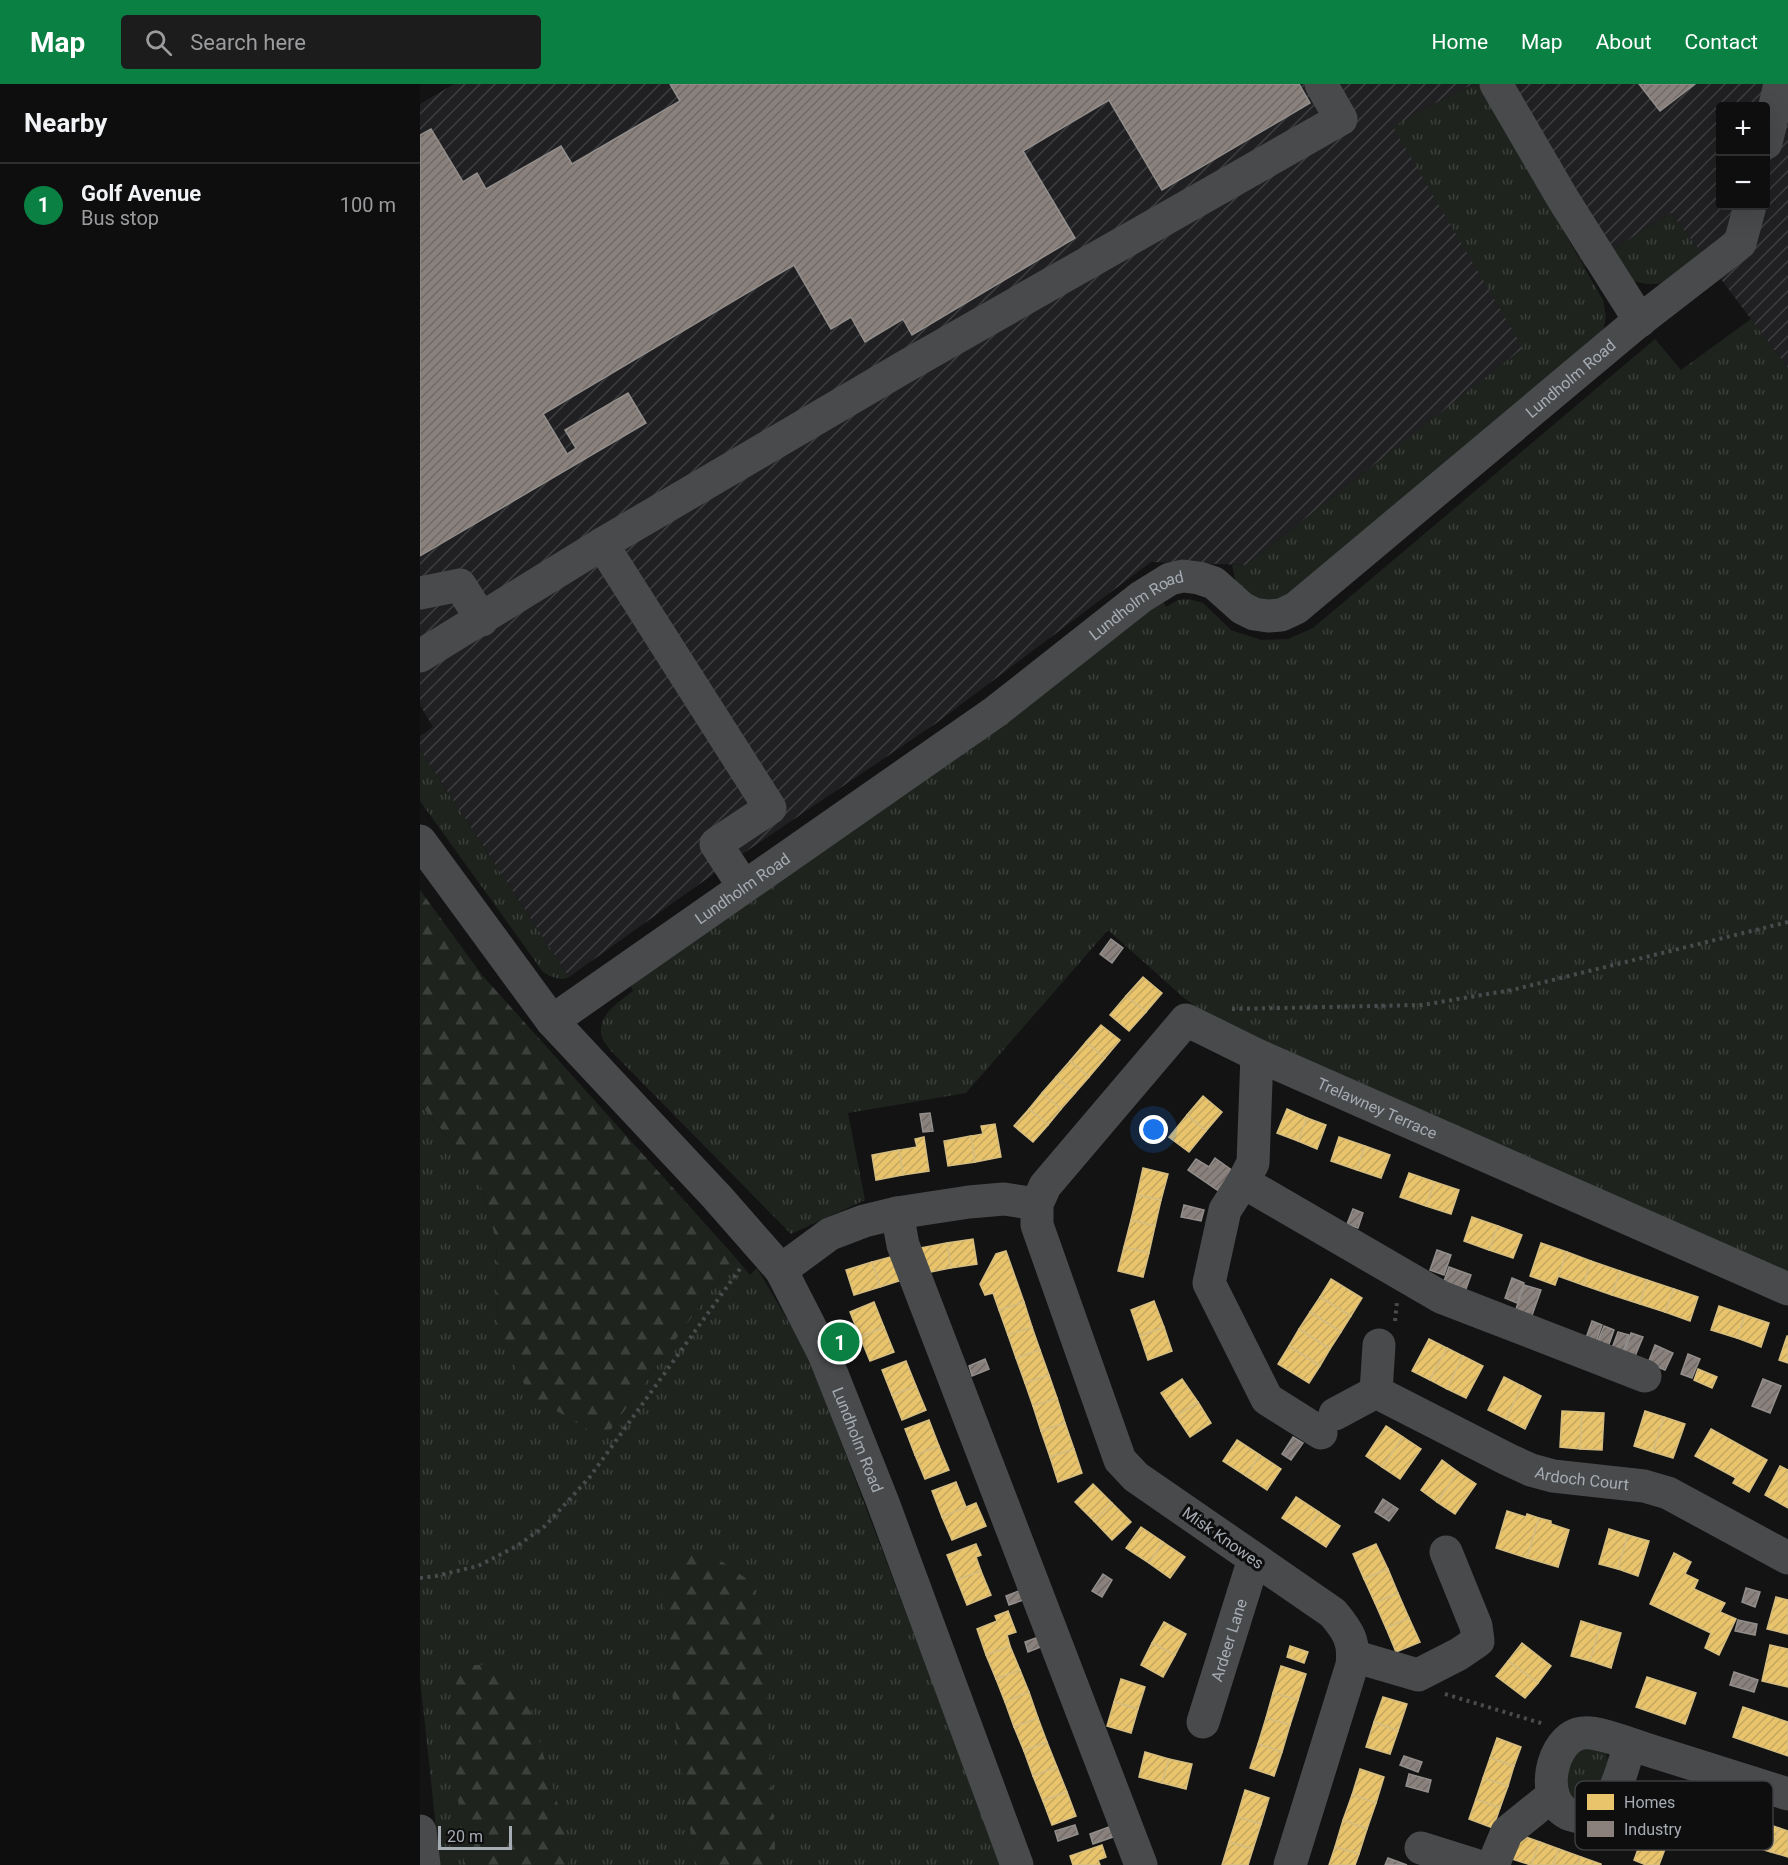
<!DOCTYPE html>
<meta charset="utf-8">
<style>
body{margin:0;font-family:Roboto,sans-serif;background:#1c1c1d;color:#f1f3f6}
.controls{position:absolute;right:18px;top:18px;display:grid;overflow:hidden;border-radius:6px;box-shadow:0 6px 24px #0002}
.controls button{width:54px;height:54px;display:grid;place-items:center;padding:0;border:0;border-bottom:2px solid #2e2e2f;background:#0e0e0f;color:#f1f3f6;font:30px sans-serif}
.scale{position:absolute;left:18px;bottom:15px;width:74px;box-sizing:border-box;padding-left:6px;border:3px solid #a6acb3;border-top:0;font-size:16px;line-height:21px;white-space:nowrap;color:#a6acb3;-webkit-text-stroke:4px #0e0e0f;paint-order:stroke}
.you{position:absolute;left:734px;top:1046px;width:21px;height:21px;margin:-15px;border:4px solid #fff;border-radius:50%;background:#1a73e8;box-shadow:0 0 0 9px #1a73e833}
.badge{display:grid;place-items:center;width:39px;height:39px;border-radius:50%;background:#0b8043;color:#fff;font-size:20px;font-weight:700}
.pin{position:absolute;translate:-50% -50%;border:3px solid #fff;box-shadow:0 2px 6px #0006}
.list{margin:0;padding:0;list-style:none}
h2{display:flex;justify-content:space-between;align-items:center;height:78px;margin:0;padding:0 24px;font-size:26px}
h2 small{font-size:20px;font-weight:400;color:#9b9c9e}
.list li{display:grid;grid-template-columns:39px 1fr auto;gap:18px;align-items:center;box-sizing:border-box;height:84px;padding:0 24px;border-top:2px solid #2e2e2f}
.list b{display:block;font-size:22px;white-space:nowrap}
.list p{margin:0;font-size:20px;white-space:nowrap;color:#9b9c9e}
.list em{font-size:20px;font-style:normal;color:#9b9c9e}
.icon{flex:none;width:33px;height:33px;fill:none;stroke:currentColor;stroke-width:2;stroke-linecap:round;stroke-linejoin:round}
.map{position:relative;flex:none;width:1368px;height:1781px;overflow:hidden}
header{display:flex;align-items:center;gap:36px;box-sizing:border-box;height:84px;padding:0 30px;background:#0b8043;color:#fff}
header strong{font-size:28px}
nav{display:flex;gap:33px;margin-inline-start:auto;font-size:21px}
.search{width:420px;height:54px;background:#1c1c1d;display:flex;align-items:center;gap:15px;box-sizing:border-box;padding:0 21px;border-radius:6px;color:#9b9c9e;font-size:22px}
main{display:flex}
aside{flex:1;background:#0e0e0f}
.map>svg:first-child{display:block}
</style>
<header>
<strong>Map</strong>
<div class="search"><svg class="icon" aria-label="search" viewBox="0 0 24 24"><circle cx="10" cy="10" r="6"/><path d="M15 15l6 6"/></svg>Search here</div>
<nav><a>Home</a><a>Map</a><a>About</a><a>Contact</a></nav>
</header>
<main>
<aside>
<h2>Nearby<small></small></h2>
<ul class="list">
<li><span class="badge">1</span><div><b>Golf Avenue</b><p>Bus stop</p></div><em>100 m</em></li>
</ul>
</aside>
<div class="map">
<svg width="1368" height="1781" viewBox="0 0 1368 1781">
<defs>
<pattern id="industrial-furrows" width="10" height="10" patternUnits="userSpaceOnUse" patternTransform="scale(1.5)"><rect width="10" height="10" fill="#202022"/><path d="M-1 1l2-2M0 10L10 0M9 11l2-2" fill="none" stroke="#3d3e40"/></pattern>
<pattern id="grass-tufts" width="24" height="20" patternUnits="userSpaceOnUse" patternTransform="scale(1.5)"><rect width="24" height="20" fill="#1e231e"/><path d="M3 7l-1-3M5 7V3M7 7l1-3M15 17l-1-3M17 17v-4M19 17l1-3" fill="none" stroke="#3c403c"/></pattern>
<pattern id="forest-firs" width="22" height="20" patternUnits="userSpaceOnUse" patternTransform="scale(1.5)"><rect width="22" height="20" fill="#1e231e"/><path d="M5 1l3.5 6h-7zM16 11l3.5 6h-7z" fill="#3c403c"/></pattern>
<pattern id="homes-hatch" width="6" height="6" patternUnits="userSpaceOnUse" patternTransform="scale(1.5)"><rect width="6" height="6" fill="#e9c46a"/><path d="M-1 1l2-2M0 6l6-6M5 7l2-2" fill="none" stroke="#c4a760"/></pattern>
<pattern id="industry-hatch" width="6" height="6" patternUnits="userSpaceOnUse" patternTransform="scale(1.5)"><rect width="6" height="6" fill="#8a817c"/><path d="M-1 1l2-2M0 6l6-6M5 7l2-2" fill="none" stroke="#706a67"/></pattern>
</defs>
<rect width="100%" height="100%" fill="#131314"/>
<g fill="url(#industrial-furrows)" fill-rule="evenodd">
<polygon points="34,0 1053,0 1000,27 974,43 1104,264 826,481 731,478 515,640 309,779 149,893 0,666 0,652 13,643 0,621 0,20"/>
<path d="M1059,0H1368V284L1251,129L1165,183ZM1300,22H1346V122H1300Z"/>
</g>
<g fill="url(#grass-tufts)">
<polygon points="1053,0 1059,0 1183,216 1186,233 1183,248 867,514 853,519 840,515 825,508 816,499 812,481 826,481 1103,264 973,43 1000,27"/>
<polygon points="1251,129 1283,171 1256,194 1238,200 1226,200 1213,197 1189,168"/>
<path d="M1331,235L1368,284V1193L793,935L765,915L688,846L546,1009L428,1029L445,1116L371,1150L191,967C188,963 184,958 182,954C175,932 199,918 213,907L210,900L743,517L746,523L758,516L769,515L783,519L811,546L841,556L868,555L893,544L1235,255L1261,286Z"/>
<path d="M0,666L149,893C141,898 130,892 123,888L0,717Z"/>
<polygon points="0,1020 57,1087 76,1156 78,1241 184,1355 315,1173 330,1191 337,1184 387,1269 582,1781 20,1781 0,1594"/>
<path d="M1157,1662L1185,1668C1194,1682 1181,1703 1175,1718H1147L1148,1675Z"/>
</g>
<g fill="url(#forest-firs)">
<polygon points="0,806 62,891 315,1173 184,1355 113,1313 99,1292 78,1241 76,1156 57,1087 0,1020"/>
<polygon points="254,1466 294,1472 334,1500 343,1554 356,1781 275,1781 254,1627 243,1507"/>
<polygon points="36,1581 79,1581 106,1611 151,1766 148,1781 44,1781 36,1691"/>
</g>
<g fill="url(#homes-hatch)" stroke="#d5bd80" stroke-width="1.5">
<polygon points="723,893 742,909 726,928 706,912"/>
<polygon points="706,912 726,928 709,947 690,931"/>
<polygon points="681,941 700,956 685,974 666,958"/>
<polygon points="666,958 685,974 669,993 650,977"/>
<polygon points="650,977 669,993 655,1009 636,993"/>
<polygon points="636,993 655,1009 641,1025 622,1009"/>
<polygon points="622,1009 641,1025 628,1041 609,1025"/>
<polygon points="783,1012 802,1028 786,1047 767,1031"/>
<polygon points="609,1025 628,1041 613,1058 594,1042"/>
<polygon points="867,1025 887,1034 878,1057 857,1049"/>
<polygon points="767,1031 786,1047 769,1068 749,1053"/>
<polygon points="887,1034 906,1041 897,1065 878,1057"/>
<polygon points="575,1040 581,1073 555,1078 551,1052 563,1050 561,1042"/>
<polygon points="551,1052 555,1078 528,1082 524,1057"/>
<polygon points="504,1053 509,1087 483,1091 479,1066 497,1063 495,1055"/>
<polygon points="919,1053 945,1062 937,1086 911,1077"/>
<polygon points="945,1062 970,1071 961,1094 937,1086"/>
<polygon points="479,1066 483,1091 456,1096 452,1071"/>
<polygon points="723,1084 748,1090 741,1116 717,1111"/>
<polygon points="989,1089 1015,1098 1006,1122 980,1113"/>
<polygon points="1015,1098 1039,1106 1031,1130 1006,1122"/>
<polygon points="717,1111 741,1116 735,1142 711,1136"/>
<polygon points="1052,1133 1078,1142 1069,1166 1044,1157"/>
<polygon points="711,1136 735,1142 729,1169 704,1163"/>
<polygon points="1078,1142 1102,1151 1093,1174 1069,1166"/>
<polygon points="553,1155 557,1180 531,1184 527,1159"/>
<polygon points="527,1159 531,1184 505,1189 500,1164"/>
<polygon points="1121,1159 1147,1168 1135,1201 1110,1192"/>
<polygon points="704,1163 729,1169 723,1193 698,1187"/>
<polygon points="586,1167 604,1218 579,1226 573,1209 565,1211 560,1200 576,1170"/>
<polygon points="1147,1168 1171,1177 1163,1201 1138,1192"/>
<polygon points="478,1171 485,1195 460,1203 452,1178"/>
<polygon points="1171,1177 1200,1187 1192,1211 1163,1201"/>
<polygon points="452,1178 460,1203 434,1211 426,1186"/>
<polygon points="1200,1187 1227,1196 1220,1220 1192,1211"/>
<polygon points="911,1195 942,1214 931,1232 900,1213"/>
<polygon points="1227,1196 1254,1205 1245,1228 1220,1220"/>
<polygon points="1254,1205 1278,1213 1270,1237 1245,1228"/>
<polygon points="900,1213 931,1232 921,1248 890,1228"/>
<polygon points="734,1217 744,1243 720,1252 711,1226"/>
<polygon points="454,1218 464,1243 440,1253 430,1228"/>
<polygon points="604,1218 612,1243 588,1251 579,1226"/>
<polygon points="1299,1222 1325,1231 1317,1254 1291,1246"/>
<polygon points="890,1228 921,1248 910,1265 879,1245"/>
<polygon points="1325,1231 1349,1239 1341,1263 1317,1254"/>
<polygon points="464,1243 474,1268 450,1277 440,1253"/>
<polygon points="612,1243 620,1266 596,1274 588,1251"/>
<polygon points="744,1243 752,1267 728,1276 720,1252"/>
<polygon points="879,1245 910,1265 900,1282 869,1262"/>
<polygon points="1367,1252 1368,1252 1368,1279 1359,1276"/>
<polygon points="1009,1255 1027,1264 1010,1296 992,1287"/>
<polygon points="869,1262 900,1282 889,1299 858,1280"/>
<polygon points="1027,1264 1043,1272 1027,1305 1010,1296"/>
<polygon points="620,1266 629,1291 605,1299 596,1274"/>
<polygon points="1043,1272 1063,1282 1046,1314 1027,1305"/>
<polygon points="486,1277 496,1302 472,1311 462,1286"/>
<polygon points="1278,1285 1297,1293 1292,1304 1274,1296"/>
<polygon points="629,1291 637,1314 613,1322 605,1299"/>
<polygon points="1084,1293 1102,1302 1086,1335 1068,1326"/>
<polygon points="762,1295 778,1318 756,1332 741,1309"/>
<polygon points="496,1302 506,1326 482,1336 472,1311"/>
<polygon points="1102,1302 1121,1312 1105,1345 1086,1335"/>
<polygon points="637,1314 645,1339 621,1347 613,1322"/>
<polygon points="778,1318 791,1339 770,1353 756,1332"/>
<polygon points="1142,1327 1162,1328 1160,1365 1140,1363"/>
<polygon points="1225,1327 1244,1333 1233,1368 1214,1362"/>
<polygon points="1162,1328 1184,1329 1182,1366 1160,1365"/>
<polygon points="1244,1333 1265,1340 1253,1374 1233,1368"/>
<polygon points="509,1336 519,1362 495,1371 485,1345"/>
<polygon points="645,1339 654,1365 630,1373 621,1347"/>
<polygon points="966,1342 983,1353 962,1383 946,1372"/>
<polygon points="1291,1345 1347,1376 1329,1408 1313,1399 1316,1394 1275,1372"/>
<polygon points="983,1353 1001,1365 980,1395 962,1383"/>
<polygon points="817,1356 840,1371 826,1392 803,1377"/>
<polygon points="519,1362 529,1386 505,1395 495,1371"/>
<polygon points="654,1365 662,1389 638,1398 630,1373"/>
<polygon points="840,1371 861,1385 847,1406 826,1392"/>
<polygon points="1022,1376 1038,1388 1017,1418 1001,1406"/>
<polygon points="1360,1382 1368,1386 1368,1424 1345,1411"/>
<polygon points="1038,1388 1056,1400 1035,1430 1017,1418"/>
<polygon points="536,1398 546,1423 522,1433 512,1407"/>
<polygon points="673,1400 692,1419 674,1437 655,1418"/>
<polygon points="876,1413 899,1428 885,1449 862,1434"/>
<polygon points="556,1419 566,1442 532,1456 522,1433"/>
<polygon points="692,1419 711,1438 692,1456 674,1437"/>
<polygon points="1087,1427 1106,1433 1107,1430 1119,1434 1107,1474 1076,1464"/>
<polygon points="899,1428 920,1442 906,1463 885,1449"/>
<polygon points="1119,1434 1131,1437 1131,1440 1149,1446 1138,1483 1107,1474"/>
<polygon points="721,1443 743,1458 729,1479 706,1464"/>
<polygon points="1189,1445 1208,1451 1198,1485 1179,1480"/>
<polygon points="1208,1451 1229,1457 1218,1492 1198,1485"/>
<polygon points="743,1458 765,1473 750,1494 729,1479"/>
<polygon points="556,1460 561,1471 556,1473 561,1487 537,1496 527,1471"/>
<polygon points="956,1460 968,1485 944,1495 933,1470"/>
<polygon points="1254,1469 1271,1478 1265,1490 1278,1496 1274,1505 1305,1519 1300,1528 1316,1535 1299,1571 1285,1564 1291,1549 1230,1520"/>
<polygon points="968,1485 978,1509 955,1519 944,1495"/>
<polygon points="561,1487 571,1511 547,1521 537,1496"/>
<polygon points="978,1509 989,1534 966,1544 955,1519"/>
<polygon points="1356,1513 1368,1516 1368,1550 1347,1545"/>
<polygon points="588,1527 596,1548 587,1551 590,1562 566,1571 557,1545 577,1537 575,1532"/>
<polygon points="989,1534 1000,1558 976,1568 966,1544"/>
<polygon points="1161,1537 1180,1543 1170,1577 1151,1572"/>
<polygon points="744,1538 766,1550 755,1571 732,1559"/>
<polygon points="1180,1543 1201,1549 1191,1584 1170,1577"/>
<polygon points="732,1559 755,1571 743,1593 721,1581"/>
<polygon points="1102,1559 1131,1582 1118,1599 1088,1577"/>
<polygon points="1350,1561 1368,1565 1368,1603 1342,1597"/>
<polygon points="590,1562 600,1586 576,1595 566,1571"/>
<polygon points="870,1562 888,1568 884,1579 867,1573"/>
<polygon points="1088,1577 1118,1599 1105,1614 1076,1592"/>
<polygon points="861,1582 886,1590 878,1616 853,1609"/>
<polygon points="600,1586 609,1608 585,1618 576,1595"/>
<polygon points="1227,1593 1276,1609 1265,1640 1216,1623"/>
<polygon points="701,1595 725,1603 718,1625 694,1618"/>
<polygon points="609,1608 618,1634 594,1643 585,1618"/>
<polygon points="853,1609 878,1616 870,1641 846,1634"/>
<polygon points="963,1613 987,1620 978,1647 954,1638"/>
<polygon points="694,1618 718,1625 711,1649 687,1642"/>
<polygon points="1323,1623 1368,1638 1368,1672 1313,1653"/>
<polygon points="618,1634 627,1658 604,1667 594,1643"/>
<polygon points="846,1634 870,1641 862,1668 838,1660"/>
<polygon points="954,1638 978,1647 970,1670 946,1663"/>
<polygon points="1077,1654 1101,1663 1094,1682 1070,1674"/>
<polygon points="627,1658 637,1683 613,1692 604,1667"/>
<polygon points="838,1660 862,1668 854,1692 830,1684"/>
<polygon points="725,1668 749,1675 742,1699 719,1693"/>
<polygon points="1070,1674 1094,1682 1088,1702 1063,1694"/>
<polygon points="749,1675 772,1680 766,1705 742,1699"/>
<polygon points="637,1683 647,1708 623,1717 613,1692"/>
<polygon points="940,1685 964,1693 956,1719 932,1711"/>
<polygon points="1063,1694 1088,1702 1080,1724 1056,1715"/>
<polygon points="825,1706 849,1714 841,1740 817,1733"/>
<polygon points="647,1708 656,1732 632,1741 623,1717"/>
<polygon points="932,1711 956,1719 947,1745 923,1736"/>
<polygon points="1056,1715 1080,1724 1073,1744 1049,1735"/>
<polygon points="817,1733 841,1740 833,1765 809,1758"/>
<polygon points="923,1736 947,1745 939,1770 915,1763"/>
<polygon points="1339,1737 1359,1744 1351,1768 1331,1762"/>
<polygon points="1359,1744 1368,1747 1368,1773 1351,1768"/>
<polygon points="1100,1751 1120,1758 1111,1781 1092,1775"/>
<polygon points="1221,1757 1245,1765 1239,1781 1226,1781 1214,1776"/>
<polygon points="809,1758 833,1765 828,1781 802,1781"/>
<polygon points="1120,1758 1139,1765 1133,1781 1111,1781"/>
<polygon points="682,1761 686,1773 678,1776 680,1781 653,1781 650,1772"/>
<polygon points="915,1763 939,1770 935,1781 909,1781"/>
<polygon points="1139,1765 1161,1773 1158,1781 1133,1781"/>
<polygon points="1161,1773 1181,1780 1181,1781 1158,1781"/>
</g>
<g fill="url(#industry-hatch)" stroke="#928e8c" stroke-width="1.5">
<polygon points="250,0 879,0 890,19 742,106 689,16 603,67 655,154 492,251 483,235 445,258 431,233 411,245 374,181 123,330 147,370 156,364 145,346 208,309 226,339 0,472 0,51 11,45 43,98 57,89 66,105 141,62 152,80 260,17"/>
<polygon points="1219,0 1275,0 1240,27"/>
<polygon points="691,855 703,864 692,879 680,870"/>
<polygon points="510,1029 513,1047 503,1048 500,1030"/>
<polygon points="795,1074 817,1090 803,1110 768,1086 776,1075 789,1083"/>
<polygon points="764,1121 784,1126 781,1137 761,1133"/>
<polygon points="933,1125 943,1129 938,1144 927,1140"/>
<polygon points="1017,1166 1031,1171 1024,1191 1010,1186"/>
<polygon points="1029,1183 1051,1191 1046,1205 1024,1197"/>
<polygon points="1092,1194 1104,1199 1097,1219 1085,1214"/>
<polygon points="1104,1201 1121,1206 1111,1234 1095,1228"/>
<polygon points="1172,1237 1182,1241 1176,1258 1166,1254"/>
<polygon points="1184,1242 1194,1246 1188,1263 1177,1259"/>
<polygon points="1198,1248 1209,1251 1203,1268 1192,1264"/>
<polygon points="1211,1249 1223,1253 1215,1272 1204,1268"/>
<polygon points="1235,1261 1253,1269 1245,1286 1228,1279"/>
<polygon points="1268,1270 1280,1275 1272,1294 1261,1290"/>
<polygon points="565,1275 569,1285 552,1292 549,1282"/>
<polygon points="1343,1295 1361,1302 1350,1329 1332,1322"/>
<polygon points="873,1353 883,1359 871,1376 862,1370"/>
<polygon points="963,1415 978,1425 969,1437 955,1428"/>
<polygon points="683,1490 692,1496 682,1513 672,1507"/>
<polygon points="606,1504 609,1514 589,1521 586,1512"/>
<polygon points="1326,1504 1340,1508 1335,1523 1322,1518"/>
<polygon points="1318,1536 1337,1540 1335,1551 1315,1547"/>
<polygon points="624,1551 628,1560 608,1568 605,1558"/>
<polygon points="1314,1588 1338,1596 1334,1608 1310,1601"/>
<polygon points="984,1672 1002,1678 998,1688 980,1681"/>
<polygon points="989,1690 1011,1696 1008,1708 986,1702"/>
<polygon points="655,1741 658,1750 638,1757 635,1747"/>
<polygon points="689,1743 693,1753 673,1760 670,1750"/>
<polygon points="968,1774 987,1781 965,1781"/>
</g>
<g fill="none" stroke-linecap="round" stroke-linejoin="round">
<g stroke="#494b4d" stroke-width="4" stroke-dasharray="3 4.5" stroke-linecap="butt">
<polyline points="812,925 1002,921 1092,906 1368,838"/>
<polyline points="975,1237 977,1218"/>
<polyline points="0,1494 16,1492 58,1482 97,1462 125,1442 169,1394 322,1182"/>
<polyline points="1025,1610 1124,1640"/>
</g>
<g stroke="#484a4c" stroke-width="33">
<polyline points="1076,0 1143,115 1220,237"/>
<polyline points="1346,59 1360,0"/>
<polyline points="182,460 350,724 296,760 324,803"/>
<polyline points="0,509 40,501 62,536"/>
<polyline points="0,572 182,460 486,282 921,35 901,0"/>
<path id="s1" d="M0,757L132,937L297,1113L361,1186L404,1270L462,1416L597,1781"/>
<path id="s2" d="M132,937L575,628L721,513L750,495L763,492L779,494L794,499L822,524L834,530L848,532L861,531L876,524L1214,241L1320,159L1330,122"/>
<polyline points="837,971 833,1079 823,1098 805,1126 789,1199 847,1315 901,1349"/>
<polyline points="823,1098 1021,1213 1225,1292"/>
<polyline points="477,1129 483,1161 721,1781"/>
<polyline points="361,1186 410,1150 444,1137 477,1129 549,1118 584,1115 617,1120"/>
<polyline points="956,1308 959,1261"/>
<path id="s3" d="M915,1330L956,1308L1087,1375L1111,1386L1133,1392L1224,1402L1248,1409L1368,1474"/>
<polyline points="933,1572 998,1591 1039,1570 1058,1557 1056,1542 1026,1468"/>
<path id="s4" d="M783,1638L834,1475"/>
<path d="M1210,1660C1201,1687 1191,1745 1151,1731C1117,1719 1131,1652 1163,1649C1177,1647 1210,1660 1225,1665C1272,1680 1320,1695 1368,1710"/>
<polyline points="0,1747 4,1781"/>
<polyline points="1001,1764 1055,1781"/>
<path id="s5" d="M870,1781L932,1581C935,1557 928,1547 913,1529L716,1393L700,1376L617,1141V1120L625,1102L766,936L837,971L1368,1205"/>
<polyline points="1073,1781 1087,1748 1133,1711"/>
</g>
</g>
<g text-anchor="middle" dominant-baseline="central" stroke-width="6" stroke-linejoin="round" paint-order="stroke">
<g font-size="16" fill="#a6acb3" stroke="#0e0e0f">
<text stroke="none"><textPath href="#s2" startOffset="1258">Lundholm Road</textPath></text>
<text stroke="none"><textPath href="#s2" startOffset="718">Lundholm Road</textPath></text>
<text stroke="none"><textPath href="#s2" startOffset="232">Lundholm Road</textPath></text>
<text stroke="none"><textPath href="#s5" startOffset="1248">Trelawney Terrace</textPath></text>
<text stroke="none"><textPath href="#s1" startOffset="748">Lundholm Road</textPath></text>
<text stroke="none"><textPath href="#s3" startOffset="272">Ardoch Court</textPath></text>
<text transform="translate(803 1454) rotate(35)">Misk Knowes</text>
<text stroke="none"><textPath href="#s4" startOffset="86">Ardeer Lane</textPath></text>
</g>
</g>
<rect x="1155" y="1697" width="198" height="69" rx="9" fill="#0e0e0f" stroke="#3c3d40" stroke-width="1.5"/>
<rect x="1167" y="1710" width="27" height="16" fill="#e9c46a"/>
<rect x="1167" y="1737" width="27" height="16" fill="#8a817c"/>
<g font-size="16" fill="#a6acb3">
<text x="1204" y="1724">Homes</text>
<text x="1204" y="1751">Industry</text>
</g>
</svg>
<div class="controls">
<button>+</button>
<button>−</button>
</div>
<div class="scale">20 m</div>
<div class="you"></div>
<div class="pin badge" style="left:420px;top:1258px">1</div>
</div>
</main>
